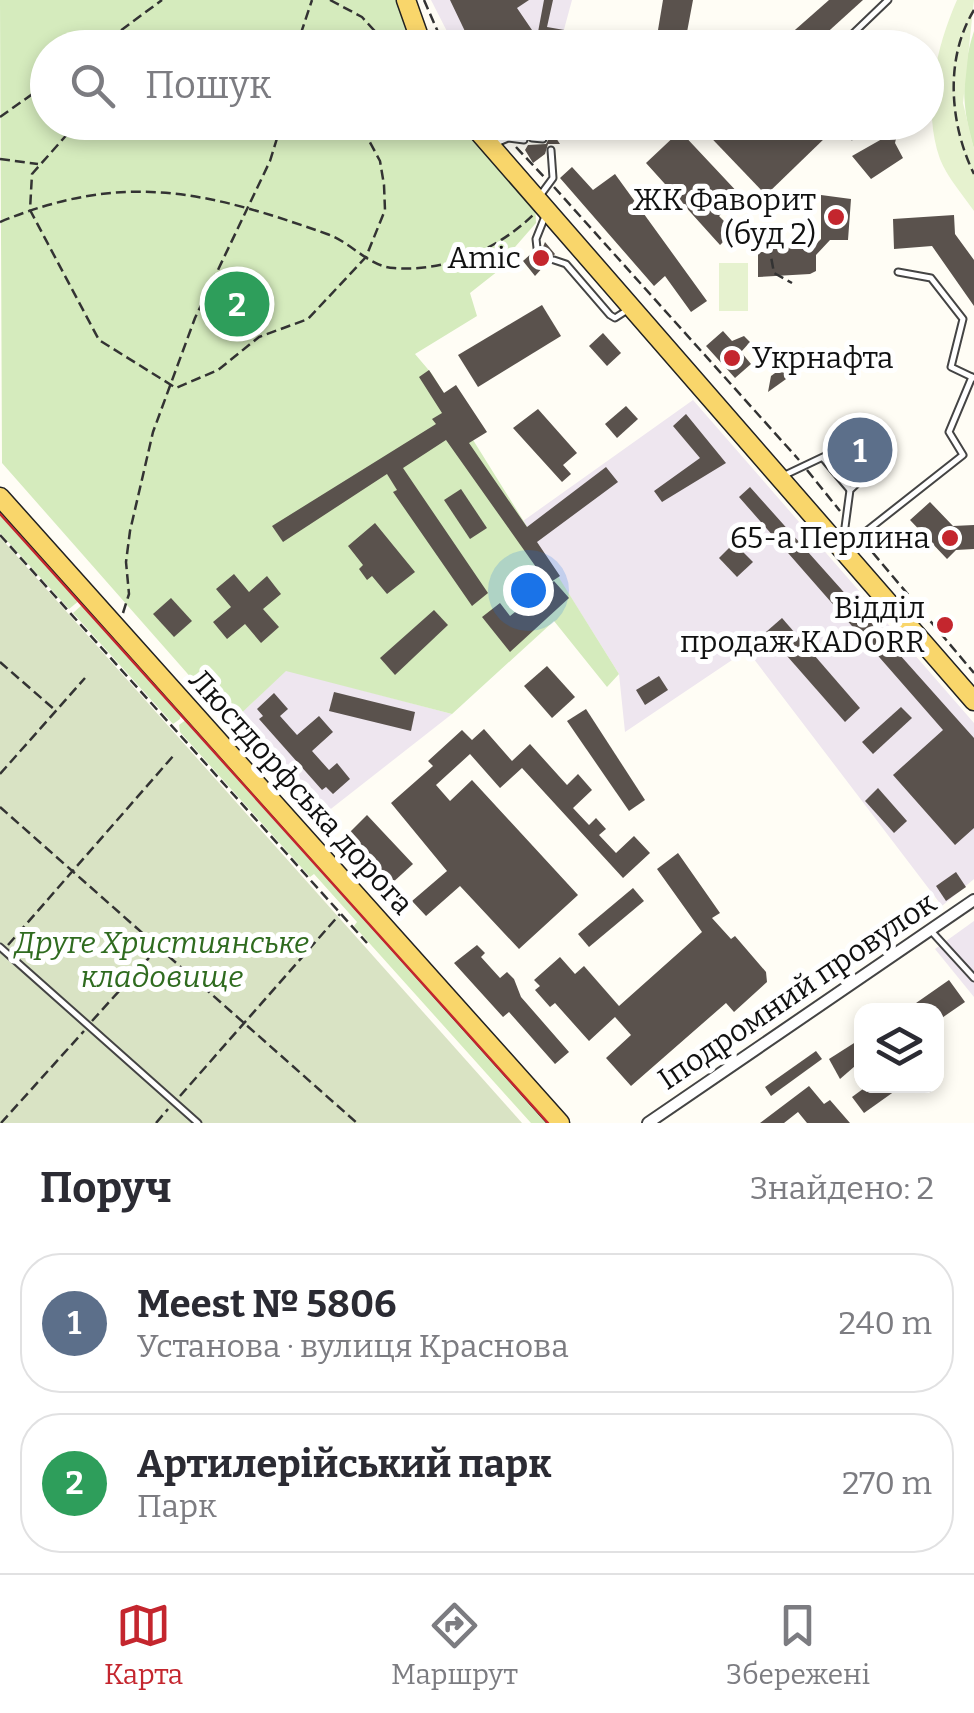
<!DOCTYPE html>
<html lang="uk">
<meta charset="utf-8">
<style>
body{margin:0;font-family:Bitter,serif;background:#f7f7f7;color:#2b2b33}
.controls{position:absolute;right:30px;bottom:30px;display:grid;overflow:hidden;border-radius:20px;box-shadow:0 5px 15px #0003}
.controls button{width:90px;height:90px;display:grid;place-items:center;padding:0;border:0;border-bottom:2px solid #e1e1e2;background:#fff;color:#2b2b33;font:50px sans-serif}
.you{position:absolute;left:528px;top:590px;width:35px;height:35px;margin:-25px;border:8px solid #fff;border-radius:50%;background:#1a73e8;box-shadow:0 0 0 15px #1a73e833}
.badge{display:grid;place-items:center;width:65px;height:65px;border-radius:50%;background:#c4262e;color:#fff;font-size:32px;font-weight:700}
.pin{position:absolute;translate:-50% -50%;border:5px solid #fff;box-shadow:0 2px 10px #0006}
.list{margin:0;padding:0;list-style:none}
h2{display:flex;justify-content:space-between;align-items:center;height:130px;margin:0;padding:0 40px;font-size:42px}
h2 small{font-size:32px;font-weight:400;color:#7c7c81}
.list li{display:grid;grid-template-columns:65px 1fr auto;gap:30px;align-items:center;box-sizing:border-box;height:140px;margin:0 20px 20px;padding:0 20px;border:2px solid #e1e1e2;border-radius:40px}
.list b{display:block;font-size:38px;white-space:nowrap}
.list p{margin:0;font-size:32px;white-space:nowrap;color:#7c7c81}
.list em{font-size:32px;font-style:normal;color:#7c7c81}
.icon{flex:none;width:55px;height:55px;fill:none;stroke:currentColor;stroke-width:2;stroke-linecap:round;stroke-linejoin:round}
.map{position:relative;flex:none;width:974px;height:1123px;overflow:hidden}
.search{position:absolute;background:#fff;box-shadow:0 5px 15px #0003;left:30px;right:30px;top:30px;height:110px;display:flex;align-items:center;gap:25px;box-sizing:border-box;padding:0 35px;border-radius:55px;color:#7c7c81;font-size:38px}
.sheet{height:450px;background:#fff}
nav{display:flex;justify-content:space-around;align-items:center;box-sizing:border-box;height:140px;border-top:2px solid #e1e1e2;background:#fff;font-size:28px;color:#7c7c81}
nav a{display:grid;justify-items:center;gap:5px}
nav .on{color:#c4262e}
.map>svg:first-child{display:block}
</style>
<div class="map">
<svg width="974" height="1123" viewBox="0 0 974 1123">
<rect width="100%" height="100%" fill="#fffdf5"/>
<g fill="#eee6ef">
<polygon points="431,0 572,0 559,48 455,47"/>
<polygon points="693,400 974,723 974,879 942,906 747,650 625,732 619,674 523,521"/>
<polygon points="286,670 452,714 318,819 231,723"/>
<polygon points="974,921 974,997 935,949"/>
</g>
<g fill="#d5ebbd">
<polygon points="0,0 400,0 419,47 48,48 48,122 468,123 535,202 536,223 508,255 512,260 470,293 477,316 415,354 432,374 619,674 607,687 554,621 452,714 286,671 231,723 2,463"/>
<path d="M974,31V149C961,108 961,71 974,31Z"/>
<polygon points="0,512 80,600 69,609 0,533"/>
<polygon points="83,604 181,713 180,719 173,724 73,613"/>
<polygon points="187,719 550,1123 531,1123 354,926 357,922 314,874 310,877 180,732 179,725"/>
</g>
<polygon fill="#d9e3c4" points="0,537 522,1123 0,1123"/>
<g fill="#e6f2cf">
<path d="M957,0H974L963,103L974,149V211C963,195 947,177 940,159C922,107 936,48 957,0Z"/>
<rect x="719" y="263" width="29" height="48"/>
</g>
<g fill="#5a524d">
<polygon points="450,0 529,0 517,8 532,30 514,43 517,48 473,48"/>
<polygon points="544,0 553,0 547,27 640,43 640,48 535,48"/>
<polygon points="663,0 693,0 684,48 655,48"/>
<polygon points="829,0 863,0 810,48 797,48 787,37"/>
<polygon points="696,122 814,122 827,136 766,195"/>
<polygon points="888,122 900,122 895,143 903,158 871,179 852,156 889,135"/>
<polygon points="680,131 741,196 719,216 734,231 720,245 646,163"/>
<polygon points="552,132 560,144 548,144 545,154 533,163 525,150 528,145 546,144"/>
<polygon points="572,167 593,190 615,174 707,301 691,312 665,276 654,286 560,178"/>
<polygon points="821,195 851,199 848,240 830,240 816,255 816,271 810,274 758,277 758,252 772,252 772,245 815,245 821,239"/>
<polygon points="954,215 955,234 974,260 974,306 932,246 894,249 893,219"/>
<polygon points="545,242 555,254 535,276 523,261 533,252 541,252"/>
<polygon points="542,305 561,336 478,387 458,355"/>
<polygon points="723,331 732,341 744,336 750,342 741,352 751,364 735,378 706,346"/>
<polygon points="603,333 621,353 607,366 589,346"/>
<polygon points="794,359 800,369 768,392 771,376"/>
<polygon points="429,370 444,393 456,385 487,432 469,443 527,527 606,467 618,482 537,542 560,576 548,584 446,440 403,468 488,593 472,606 393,492 397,490 387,474 283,542 272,526 436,424 432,419 442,413 419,377"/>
<polygon points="626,406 638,419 617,438 605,424"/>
<polygon points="538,409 577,453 563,465 571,474 562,482 513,428"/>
<polygon points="686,414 726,463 662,502 654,491 700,458 673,426"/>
<polygon points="862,438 875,459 850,481 833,460"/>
<polygon points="750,487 974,738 974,828 955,845 893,775 943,730 739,497"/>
<polygon points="461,489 487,528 470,539 444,500"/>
<polygon points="930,502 953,526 974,525 974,549 956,550 947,559 910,520"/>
<polygon points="375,523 415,572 387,594 372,576 367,580 359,569 363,565 348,546"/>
<polygon points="734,543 753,562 737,577 719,558"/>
<polygon points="234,574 249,592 267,576 281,594 263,609 279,627 261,643 245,624 227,639 213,622 231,607 216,589"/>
<polygon points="554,581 569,598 510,652 482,617 500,603 510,616"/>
<polygon points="171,598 192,621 174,637 153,614"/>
<polygon points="434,610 448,625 395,675 380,658"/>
<polygon points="782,618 860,708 845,722 766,632"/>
<polygon points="547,666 575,697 552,718 524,686"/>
<polygon points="659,676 668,690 645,705 636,690"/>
<polygon points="334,692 415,712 411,731 329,711"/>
<polygon points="274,693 288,709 280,716 297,735 319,716 333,732 312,751 329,770 337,763 350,779 333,794 326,787 322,790 259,719 263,716 257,709"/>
<polygon points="901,707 912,718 873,754 862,742"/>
<polygon points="586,709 645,800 629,811 567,721"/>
<polygon points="484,729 512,761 530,744 567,785 578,774 592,790 573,808 589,825 596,818 606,829 599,835 616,853 634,836 650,853 623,878 522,768 500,788 470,754 436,785 450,801 472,780 578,895 519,949 460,886 426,916 412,901 447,871 391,803 433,766 428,761 462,730 472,740"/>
<polygon points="878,788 907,821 894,833 865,801"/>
<polygon points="367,815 413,864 391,884 346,836"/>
<polygon points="678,853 720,913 712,918 731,939 735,936 766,972 767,982 734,1012 726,1003 631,1086 606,1058 631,1035 615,1017 589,1041 555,1003 550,1007 535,990 540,986 534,980 560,957 575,974 584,966 619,1006 702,932 657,869"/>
<polygon points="956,872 966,887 946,901 936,886"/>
<polygon points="633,888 644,901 589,947 578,934"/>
<polygon points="477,945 485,953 481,957 500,978 507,972 514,979 521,997 569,1052 555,1064 509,1012 503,1017 454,963"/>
<polygon points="949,980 965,1002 936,1022 936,1010 906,1010"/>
<polygon points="862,1038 862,1060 840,1079 829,1059"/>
<polygon points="816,1051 822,1059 771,1096 765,1087"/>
<polygon points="809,1086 824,1104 830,1100 850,1123 807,1123 798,1112 784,1123 760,1123"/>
<polygon points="867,1086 902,1086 864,1113 852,1097"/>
</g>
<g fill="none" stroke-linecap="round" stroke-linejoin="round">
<g stroke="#444" stroke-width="9">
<g id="lane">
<polyline points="838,48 888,0"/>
<polyline points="532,138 543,139"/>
<polyline points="494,144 508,138 524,140"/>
<polyline points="539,197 553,178 551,150"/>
<polyline points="537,248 536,239 546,214"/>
<polyline points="554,260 566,264 610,315 615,318 629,309"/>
<polyline points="898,272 931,278 963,319 951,367 974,378"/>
<polyline points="823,458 850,490"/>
<polyline points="785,475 825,456 856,430 868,433 882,448 881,462 850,490 843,542"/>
<polyline points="845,548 963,455 949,432 972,377"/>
<polyline points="932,932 974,978"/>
<polyline points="0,947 198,1123"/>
</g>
</g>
<g stroke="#444" stroke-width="14">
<polyline id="street" points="648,1123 974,900"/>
</g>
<g stroke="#222" stroke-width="21">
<g id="primary">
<polyline points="406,0 423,48"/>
<polyline points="470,122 974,701"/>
<polyline points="0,497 560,1123"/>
</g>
</g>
<g stroke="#333" stroke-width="2.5" stroke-dasharray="10 5" stroke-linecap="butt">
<polyline points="330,0 362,17 390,48"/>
<polyline points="424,0 445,48"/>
<path d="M974,10C944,59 950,125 974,174"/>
<polyline points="97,48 162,0"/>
<polyline points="296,48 312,0"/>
<polyline points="0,117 48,83"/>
<polyline points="78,122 32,174 30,210 99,340 176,388 218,370 259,337 308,319 366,257 385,210 384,185 380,161 359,122"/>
<polyline points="497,122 505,133"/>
<polyline points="851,140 858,122"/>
<polyline points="516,147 545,178"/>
<polyline points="0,159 38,164"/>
<polyline points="554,187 799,460"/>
<path d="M0,222C123,171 206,191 327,234C351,242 369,267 394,268C445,272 497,250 533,215"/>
<polyline points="757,234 769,246 774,273 792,283"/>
<polyline points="807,470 840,511"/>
<polyline points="0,535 367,943"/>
<polyline points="863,541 974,673"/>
<polyline points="123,613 129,594 126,562 130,531 153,432 195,318 270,161 282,122"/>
<polyline points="0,662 55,710"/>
<polyline points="0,774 85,678"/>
<polyline points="0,807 357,1123"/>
<polyline points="8,945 174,755"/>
<polyline points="92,1021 157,949"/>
<polyline points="180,1096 340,914"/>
<polyline points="1,1123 84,1031"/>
<polyline points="156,1123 168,1109"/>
</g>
<use href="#lane" stroke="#fff" stroke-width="5"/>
<use href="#street" stroke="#fff" stroke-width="10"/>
<use href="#primary" stroke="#f9d66b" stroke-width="18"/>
<polyline stroke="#c4262e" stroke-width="2.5" points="0,514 548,1123"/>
</g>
<g fill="#c4262e" stroke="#fff" stroke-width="4">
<circle cx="836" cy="217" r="10"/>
<circle cx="541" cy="258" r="10"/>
<circle cx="732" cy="358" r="10"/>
<circle cx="950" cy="538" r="10"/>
<circle cx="945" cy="625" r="10"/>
</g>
<g text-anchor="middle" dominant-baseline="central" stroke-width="10" stroke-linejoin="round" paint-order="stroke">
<g font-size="30" fill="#111" stroke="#fff" text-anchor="end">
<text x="816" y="200">ЖК Фаворит<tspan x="816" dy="34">(буд 2)</tspan></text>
<text x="521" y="258">Amic</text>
<text x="752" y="358" text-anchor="start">Укрнафта</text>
<text x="930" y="538">65-а Перлина</text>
<text x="925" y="608">Відділ<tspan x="925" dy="34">продаж KADORR</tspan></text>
</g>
<g font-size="30" fill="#111" stroke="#fff">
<text transform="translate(301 792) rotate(48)">Люстдорфська дорога</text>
<text transform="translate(797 991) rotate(-34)">Іподромний провулок</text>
</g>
<g font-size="30" font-style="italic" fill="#2f6b1f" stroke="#fff">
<text x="162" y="943">Друге Християнське<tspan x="162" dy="34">кладовище</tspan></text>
</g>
</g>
</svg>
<div class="controls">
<button><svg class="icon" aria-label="layers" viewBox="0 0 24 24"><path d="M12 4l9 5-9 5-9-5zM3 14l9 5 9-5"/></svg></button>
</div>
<div class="you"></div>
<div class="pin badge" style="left:860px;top:450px;background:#5c6f8a">1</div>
<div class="pin badge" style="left:237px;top:304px;background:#2e9e5b">2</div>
<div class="search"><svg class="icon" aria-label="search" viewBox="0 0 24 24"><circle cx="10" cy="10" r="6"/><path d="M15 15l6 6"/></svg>Пошук</div>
</div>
<section class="sheet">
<h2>Поруч<small>Знайдено: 2</small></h2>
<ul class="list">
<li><span class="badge" style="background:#5c6f8a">1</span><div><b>Meest № 5806</b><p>Установа · вулиця Краснова</p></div><em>240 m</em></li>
<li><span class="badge" style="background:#2e9e5b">2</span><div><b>Артилерійський парк</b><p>Парк</p></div><em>270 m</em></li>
</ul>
</section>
<nav>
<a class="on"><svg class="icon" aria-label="map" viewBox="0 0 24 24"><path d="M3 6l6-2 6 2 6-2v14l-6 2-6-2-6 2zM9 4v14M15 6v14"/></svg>Карта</a>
<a><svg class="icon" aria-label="directions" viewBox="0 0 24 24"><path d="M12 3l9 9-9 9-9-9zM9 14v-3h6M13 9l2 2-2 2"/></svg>Маршрут</a>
<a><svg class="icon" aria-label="saved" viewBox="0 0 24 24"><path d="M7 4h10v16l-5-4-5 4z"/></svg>Збережені</a>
</nav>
